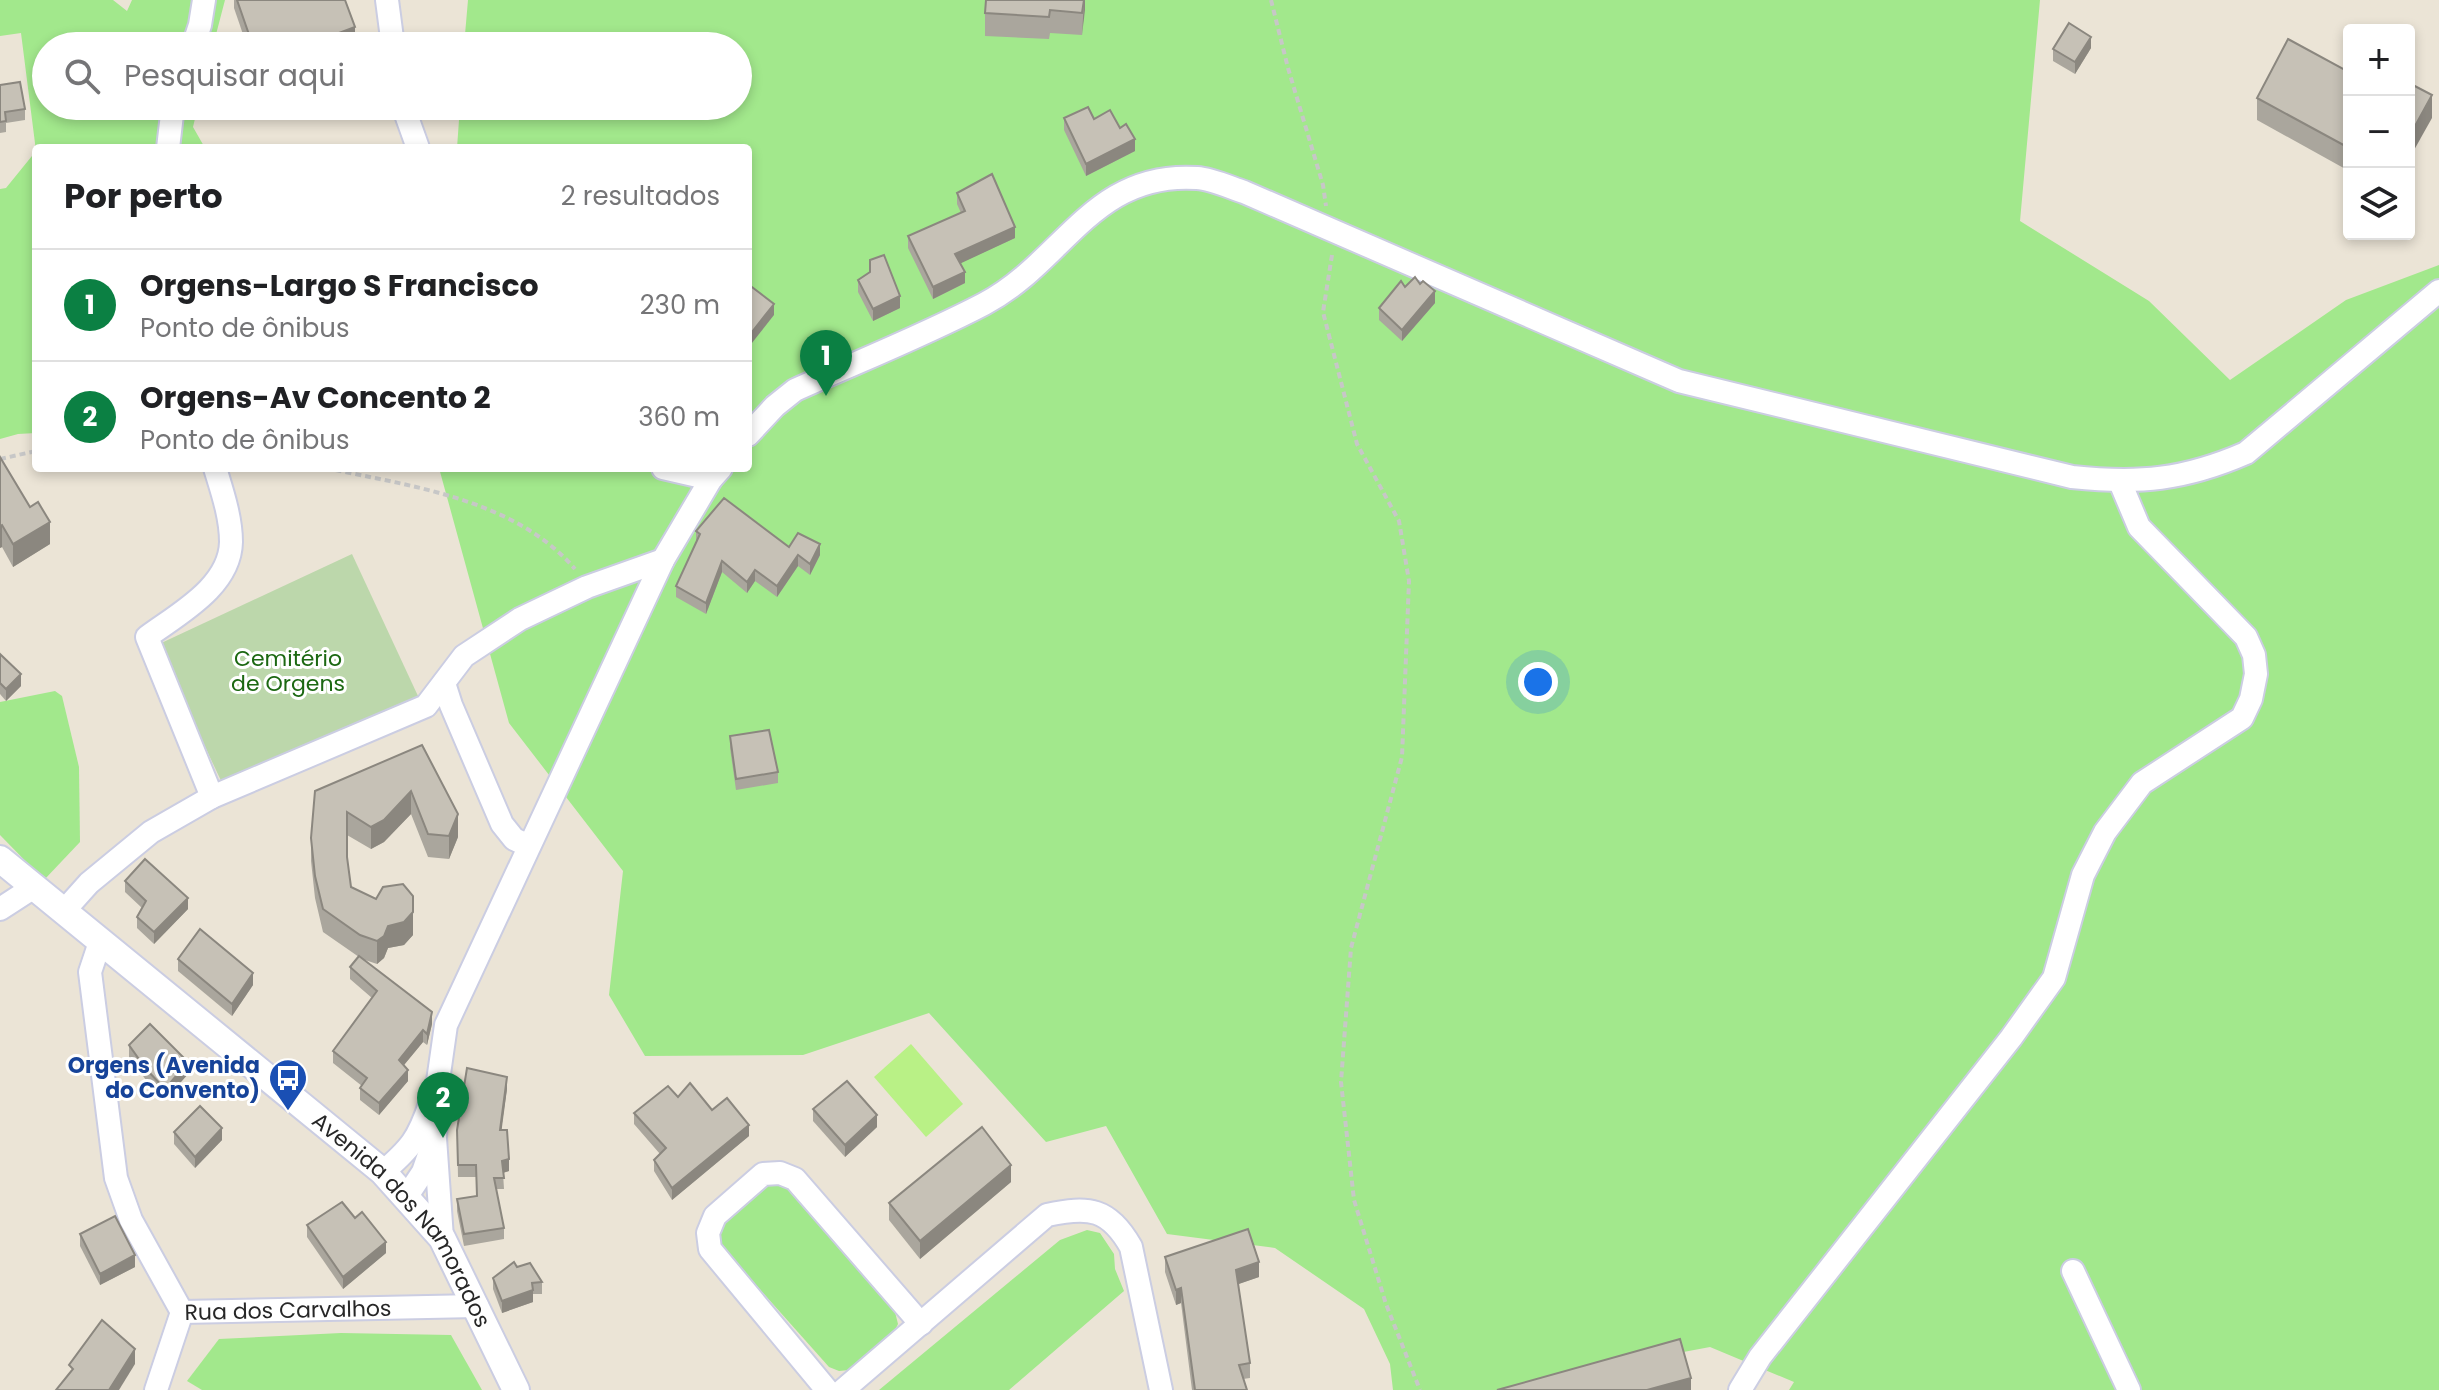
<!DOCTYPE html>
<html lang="pt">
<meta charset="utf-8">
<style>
body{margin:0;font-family:Poppins,sans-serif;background:#f6f6f6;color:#202124}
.controls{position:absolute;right:24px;top:24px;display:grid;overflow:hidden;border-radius:8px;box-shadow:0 4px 12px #0003}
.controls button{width:72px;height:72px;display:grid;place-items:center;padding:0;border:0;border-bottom:2px solid #e0e0e0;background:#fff;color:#202124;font:40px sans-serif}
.you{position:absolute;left:1538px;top:682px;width:28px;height:28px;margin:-20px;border:6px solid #fff;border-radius:50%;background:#1a73e8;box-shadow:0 0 0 12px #1a73e833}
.badge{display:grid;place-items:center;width:52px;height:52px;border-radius:50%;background:#0b8043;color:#fff;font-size:26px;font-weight:700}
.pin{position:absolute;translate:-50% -66px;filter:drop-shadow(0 2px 4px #0008)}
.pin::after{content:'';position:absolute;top:42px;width:28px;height:24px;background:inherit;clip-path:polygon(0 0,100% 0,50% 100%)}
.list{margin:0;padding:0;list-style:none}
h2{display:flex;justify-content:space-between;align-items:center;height:104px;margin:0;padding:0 32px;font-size:34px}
h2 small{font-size:26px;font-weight:400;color:#757577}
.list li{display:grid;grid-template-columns:52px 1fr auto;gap:24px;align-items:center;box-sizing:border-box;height:112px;padding:0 32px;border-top:2px solid #e0e0e0}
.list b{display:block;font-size:30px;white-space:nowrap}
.list p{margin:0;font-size:26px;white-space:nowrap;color:#757577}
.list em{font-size:26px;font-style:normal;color:#757577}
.icon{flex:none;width:44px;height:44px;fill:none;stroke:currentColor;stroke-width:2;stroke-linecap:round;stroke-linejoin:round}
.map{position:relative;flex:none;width:2439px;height:1390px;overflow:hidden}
.search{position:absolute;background:#fff;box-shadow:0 4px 12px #0003;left:32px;top:32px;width:720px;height:88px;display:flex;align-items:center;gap:20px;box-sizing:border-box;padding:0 28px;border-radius:44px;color:#757577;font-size:30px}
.panel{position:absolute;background:#fff;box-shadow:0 4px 12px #0003;left:32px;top:144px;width:720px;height:328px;border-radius:8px}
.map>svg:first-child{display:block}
</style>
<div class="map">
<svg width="2439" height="1390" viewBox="0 0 2439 1390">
<rect width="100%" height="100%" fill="#ebe4d6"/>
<g fill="#a2e88c">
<polygon points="0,0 113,0 127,11 132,0 225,0 213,46 46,46 46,106 198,106 193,127 205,148 36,148 36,433 18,434 0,439 0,189 6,188 36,151 21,33 0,36"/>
<polygon points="468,0 2040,0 2020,221 2149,301 2230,380 2346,300 2439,265 2439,1390 1789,1390 1794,1382 1710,1347 1556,1376 1512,1390 1393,1390 1390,1364 1364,1309 1275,1248 1167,1234 1106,1126 1046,1142 929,1013 803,1055 645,1056 609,995 623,871 509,723 439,468 748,468 748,148 457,148 460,106 738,106 738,46 464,46"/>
<polygon points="55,691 62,696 79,767 80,842 44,880 0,835 0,702"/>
<path d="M776,1183L788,1185L895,1312L898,1324L893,1334L849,1370L839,1371L829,1367L722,1247L717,1233C726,1214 755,1189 776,1183Z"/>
<polygon points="1087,1230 1100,1233 1114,1254 1115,1269 1124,1291 1009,1390 879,1390 1060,1240"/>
<polygon points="341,1333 451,1335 482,1390 202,1390 187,1381 219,1339"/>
</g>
<polygon fill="#bcd7ab" points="352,554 418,696 224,787 157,645"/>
<polygon fill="#b9f186" points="911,1044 963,1104 926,1137 874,1077"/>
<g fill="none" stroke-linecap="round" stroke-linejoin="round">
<g stroke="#cbcde2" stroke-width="26">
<g id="minor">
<polyline points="387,0 393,46"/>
<polyline points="193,46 200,25 204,0"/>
<polyline points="403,106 418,148"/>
<polyline points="168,148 173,106"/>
<path d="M748,435L775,406L795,390C857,362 923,336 984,304C1064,262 1092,171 1197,178C1212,179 1229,187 1244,192L1679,381L2072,477C2139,484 2184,480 2246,453L2439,291"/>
<polyline points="663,468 711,479"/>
<polyline points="444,683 451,705 502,824 514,839 529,846"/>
<path d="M212,797L147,637C178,614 230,587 231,542C231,517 222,491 215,468"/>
<polyline points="0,909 34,887"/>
<polyline points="63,912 89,883 151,832 212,797 426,706 464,656 520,619 587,587 663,560"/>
<polyline points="100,942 90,972 116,1178 131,1220 182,1312"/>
<path d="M383,1172C411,1148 418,1139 430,1104"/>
<polyline points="407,1196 423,1172 432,1146"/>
<polyline points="442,1238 435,1138 438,1081 446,1025 663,560 711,479 721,468"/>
<polyline points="2073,1271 2129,1390"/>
<path id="s1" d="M182,1312L477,1306"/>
<polyline points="156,1390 182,1312"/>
<polyline points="827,1390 710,1249 708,1233 715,1216 763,1174 780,1173 795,1179 921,1324"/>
<path d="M843,1390L1047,1215C1089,1206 1109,1208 1131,1247L1161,1390"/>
<polyline points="1740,1390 1760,1357 2011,1038 2054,978 2083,875 2105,832 2142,783 2242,718 2251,699 2256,674 2254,655 2246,637 2139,527 2120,482"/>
</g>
</g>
<g stroke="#cbcde2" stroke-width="30">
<g id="tertiary">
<path id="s2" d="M0,859L383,1172L442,1238L516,1390"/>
</g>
</g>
<g stroke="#c7c7c7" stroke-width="4" stroke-dasharray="6 4" stroke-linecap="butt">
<polyline points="1271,0 1288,68 1323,185 1326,206"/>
<polyline points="1332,255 1323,312 1357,444 1399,521 1409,581 1402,757 1351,948 1341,1082 1354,1200 1386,1304 1420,1390"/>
<polyline points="0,459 36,451"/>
<path d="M326,468C410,486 515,499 575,569"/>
</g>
<use href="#minor" stroke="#fff" stroke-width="22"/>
<use href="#tertiary" stroke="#fff" stroke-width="26"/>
</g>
<g fill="#aaa69d">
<polygon points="234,0 345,0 355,43 348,46 247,46 234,8"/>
<polygon points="1085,0 1082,35 1050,33 1049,39 985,36 985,13"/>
<polygon points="2091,48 2075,74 2053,61 2053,49"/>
<polygon points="2349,72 2349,171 2257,120 2257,98"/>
<polygon points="0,85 25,109 25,120 6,123 6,132 0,133"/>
<polygon points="1064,118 1094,119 1135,151 1086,176 1064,130"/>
<polygon points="957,193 1015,238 960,263 965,283 933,299 908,248 908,236 961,213 957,204"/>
<polygon points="858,280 900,308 873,321 858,292"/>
<polygon points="1405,287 1435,303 1402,341 1379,320 1379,308"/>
<polygon points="0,457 50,544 13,567 2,547 0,548"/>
<polygon points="696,531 789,547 820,555 810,575 798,566 777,597 755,581 747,593 722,572 706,614 676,597 676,586 696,542"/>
<polygon points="0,654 21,686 6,701 0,694"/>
<polygon points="730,736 778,772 778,783 736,790 730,748"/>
<polygon points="422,745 458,837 449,859 428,857 411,814 384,842 371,849 347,835 347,858 351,887 413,935 404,945 388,948 384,958 377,964 362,959 432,1024 427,1045 423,1042 404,1065 408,1081 379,1115 360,1100 360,1088 362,1086 333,1063 333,1051 372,998 350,979 350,967 359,957 323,932 315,898 311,861 311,838"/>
<polygon points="125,881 188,909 154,944 137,928 137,917 142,908 125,892"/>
<polygon points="178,959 253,985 232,1016 178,971"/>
<polygon points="129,1045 188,1074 165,1100 146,1080 129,1057"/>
<polygon points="507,1089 501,1130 509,1171 503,1173 504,1189 496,1189 504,1228 504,1239 464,1246 457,1211 457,1199 477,1196 476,1177 458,1177 457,1130"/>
<polygon points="678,1097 712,1110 749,1136 672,1200 654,1171 654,1160 660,1154 634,1124 634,1113"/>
<polygon points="813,1109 877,1127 845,1157 813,1121"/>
<polygon points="174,1132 222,1140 195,1168 174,1144"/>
<polygon points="1011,1182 920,1259 889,1220 889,1203"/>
<polygon points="355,1218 386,1253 343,1289 307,1237 307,1225"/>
<polygon points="80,1234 135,1267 100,1285 80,1246"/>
<polygon points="1165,1257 1259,1277 1238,1284 1250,1363 1250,1378 1243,1379 1247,1390 1192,1390 1181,1303 1176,1305 1165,1272"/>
<polygon points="517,1267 542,1282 542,1294 533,1294 533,1302 502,1313 493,1289 493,1278"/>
</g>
<g fill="#8b877f">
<polygon points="1084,0 1085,0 1085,10 1082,35"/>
<polygon points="355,27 355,43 348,46 307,46 307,45"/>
<polygon points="2091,37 2091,48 2075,74 2075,62"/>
<polygon points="305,40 305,46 287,46"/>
<polygon points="2432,95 2432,118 2409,159 2409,137"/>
<polygon points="1135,139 1135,151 1086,176 1086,164"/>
<polygon points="1015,227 1015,238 955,266 955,254"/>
<polygon points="965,272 965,283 933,299 933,287"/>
<polygon points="1435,291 1435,303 1402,341 1402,330"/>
<polygon points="900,296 900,308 873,321 873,309"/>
<polygon points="774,304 774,315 748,348 748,337"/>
<polygon points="50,522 50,544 13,567 13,544"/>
<polygon points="2,525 2,547 0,548 0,526"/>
<polygon points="820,544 820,555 810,575 810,564"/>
<polygon points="798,555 798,566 777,597 777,586"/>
<polygon points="722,561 722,572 706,614 706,603"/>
<polygon points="755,570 755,581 747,593 747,582"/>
<polygon points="21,674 21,686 6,701 6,689"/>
<polygon points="411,791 411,814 384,842 371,849 371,827"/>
<polygon points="458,814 458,837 449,859 449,836"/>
<polygon points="188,898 188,909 154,944 154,932"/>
<polygon points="413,912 413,935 404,945 388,948 384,958 377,964 377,941 388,926"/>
<polygon points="253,973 253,985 232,1016 232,1004"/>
<polygon points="432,1012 432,1024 427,1045 427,1034"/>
<polygon points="423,1030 423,1042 399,1071 399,1060"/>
<polygon points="188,1062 188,1074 165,1100 165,1089"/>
<polygon points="408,1070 408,1081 379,1115 379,1103"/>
<polygon points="507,1077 507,1089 500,1142 500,1130"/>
<polygon points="877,1115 877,1127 845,1157 845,1145"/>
<polygon points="749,1125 749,1136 672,1200 672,1188"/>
<polygon points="222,1128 222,1140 195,1168 195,1157"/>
<polygon points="509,1159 509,1171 502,1173 502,1161"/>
<polygon points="1011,1165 1011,1182 920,1259 920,1241"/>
<polygon points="386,1242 386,1253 343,1289 343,1277"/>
<polygon points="135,1255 135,1267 100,1285 100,1274"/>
<polygon points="1259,1262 1259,1277 1236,1285 1236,1270"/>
<polygon points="1181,1288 1181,1303 1176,1305 1176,1290"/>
<polygon points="533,1290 533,1302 502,1313 502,1301"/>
<polygon points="135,1349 135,1364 119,1390 109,1390"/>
<polygon points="1691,1378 1691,1390 1647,1390"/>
</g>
<g fill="#c6c1b6" stroke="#8b877f" stroke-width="2">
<polygon points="237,0 345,0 355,27 307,45 305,40 287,46 253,46"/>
<polygon points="986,0 1084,0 1082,13 1050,10 1049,17 985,13"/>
<polygon points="2069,23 2091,37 2075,62 2053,49"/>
<polygon points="2288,39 2349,72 2349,148 2257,98"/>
<polygon points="20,82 25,109 5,112 6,121 0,122 0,85"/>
<polygon points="2409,83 2432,95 2409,137"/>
<polygon points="1088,107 1094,119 1110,110 1120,128 1126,124 1135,139 1086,164 1064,118"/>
<polygon points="992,174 1015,227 955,254 965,272 933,287 908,236 965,211 957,193"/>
<polygon points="884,255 900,296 873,309 858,280 870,272 870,260"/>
<polygon points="1415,277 1420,284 1423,281 1435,291 1402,330 1379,308 1401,281 1405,287"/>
<polygon points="748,284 774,304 748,337"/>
<polygon points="0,457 30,507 38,502 50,522 13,544 2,525 0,526"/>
<polygon points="724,498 789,547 798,533 820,544 810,564 798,555 777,586 755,570 747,582 722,561 706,603 676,586 700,534 696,531"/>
<polygon points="0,654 21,674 6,689 0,683"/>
<polygon points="769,730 778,772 736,779 730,736"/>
<polygon points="422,745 458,814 449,836 428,834 411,791 384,820 371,827 347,812 347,857 351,887 376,899 383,887 403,884 413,896 413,912 404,922 388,926 384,936 377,941 360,935 323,909 315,876 311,838 315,791"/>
<polygon points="145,859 188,898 154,932 137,917 146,901 125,881"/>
<polygon points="200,929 253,973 232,1004 178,959"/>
<polygon points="359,956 432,1012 427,1034 423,1030 399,1060 408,1070 379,1103 360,1088 367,1078 333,1051 377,991 350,967"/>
<polygon points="150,1024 188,1062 165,1089 146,1069 129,1045"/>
<polygon points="467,1068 507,1077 500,1130 507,1130 509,1159 502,1161 504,1178 494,1178 504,1228 464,1234 457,1199 477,1196 476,1165 458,1165 457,1130"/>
<polygon points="847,1081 877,1115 845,1145 813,1109"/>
<polygon points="690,1083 712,1110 727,1098 749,1125 672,1188 654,1160 666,1148 634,1113 668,1086 678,1097"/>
<polygon points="200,1106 222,1128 195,1157 174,1132"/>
<polygon points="982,1127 1011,1165 920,1241 889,1203"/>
<polygon points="342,1202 355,1218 362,1212 386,1242 343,1277 307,1225"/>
<polygon points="115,1216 135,1255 100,1274 80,1234"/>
<polygon points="1248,1229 1259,1262 1236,1270 1250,1363 1239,1365 1247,1390 1195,1390 1181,1288 1176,1290 1165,1257"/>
<polygon points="514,1262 517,1267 530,1263 542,1282 532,1283 533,1290 502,1301 493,1278"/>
<polygon points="102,1320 135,1349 109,1390 56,1390 73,1369 69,1365"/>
<polygon points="1680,1339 1691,1378 1647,1390 1497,1390"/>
</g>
<defs>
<g id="bus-pin" transform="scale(2)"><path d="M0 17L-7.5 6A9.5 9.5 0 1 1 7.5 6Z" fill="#1a4fb4" stroke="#fff"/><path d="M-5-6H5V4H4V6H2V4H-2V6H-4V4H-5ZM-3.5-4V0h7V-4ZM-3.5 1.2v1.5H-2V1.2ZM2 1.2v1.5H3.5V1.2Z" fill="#fff"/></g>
</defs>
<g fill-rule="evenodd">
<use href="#bus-pin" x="288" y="1078"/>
</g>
<g text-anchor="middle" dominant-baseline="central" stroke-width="6" stroke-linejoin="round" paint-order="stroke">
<g font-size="22" fill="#1c6812" stroke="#fff">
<text x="288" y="658">Cemitério<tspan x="288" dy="25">de Orgens</tspan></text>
</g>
<g font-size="22" font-weight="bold" fill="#164399" stroke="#fff" text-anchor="end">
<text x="260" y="1065">Orgens (Avenida<tspan x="260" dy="25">do Convento)</tspan></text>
</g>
<g font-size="22" fill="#272727" stroke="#fff">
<text stroke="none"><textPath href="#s2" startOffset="544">Avenida dos Namorados</textPath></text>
<text stroke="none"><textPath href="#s1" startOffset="106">Rua dos Carvalhos</textPath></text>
</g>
</g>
</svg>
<div class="controls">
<button>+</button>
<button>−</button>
<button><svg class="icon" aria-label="layers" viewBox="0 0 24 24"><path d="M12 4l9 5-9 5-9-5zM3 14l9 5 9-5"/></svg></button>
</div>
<div class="you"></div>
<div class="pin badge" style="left:826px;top:396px">1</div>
<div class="pin badge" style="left:443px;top:1138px">2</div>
<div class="search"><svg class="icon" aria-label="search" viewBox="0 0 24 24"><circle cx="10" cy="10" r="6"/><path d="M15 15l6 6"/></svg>Pesquisar aqui</div>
<section class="panel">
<h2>Por perto<small>2 resultados</small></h2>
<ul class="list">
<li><span class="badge">1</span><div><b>Orgens-Largo S Francisco</b><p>Ponto de ônibus</p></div><em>230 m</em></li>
<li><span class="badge">2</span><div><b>Orgens-Av Concento 2</b><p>Ponto de ônibus</p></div><em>360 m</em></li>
</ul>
</section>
</div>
